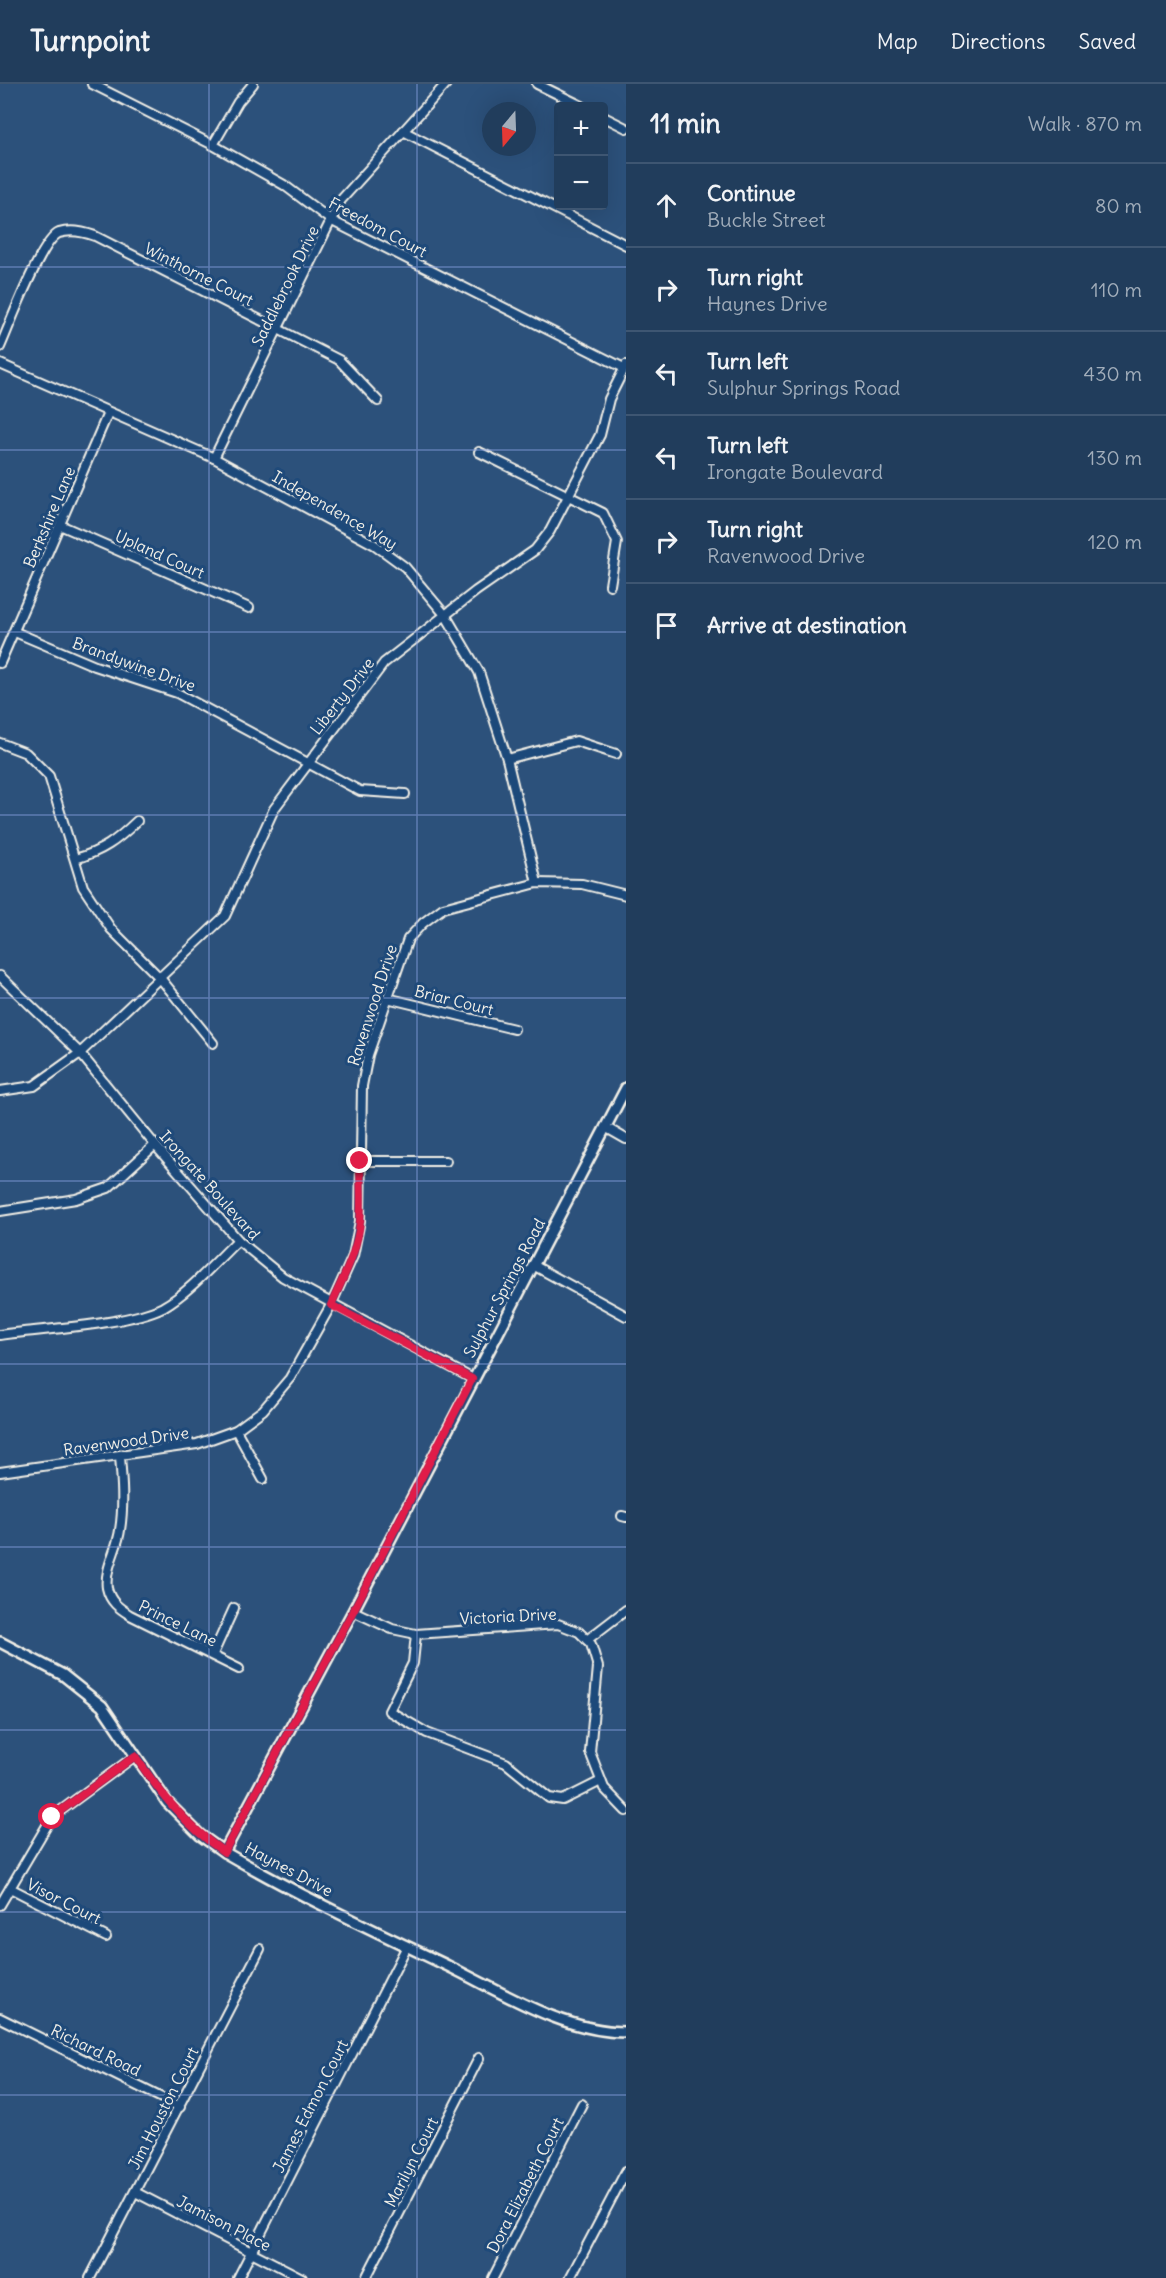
<!DOCTYPE html>
<meta charset="utf-8">
<style>
body{margin:0;font-family:Delius,sans-serif;background:#294462;color:#f1f3f6}
.controls{position:absolute;right:18px;top:18px;display:grid;overflow:hidden;border-radius:6px;box-shadow:0 6px 24px #0002}
.controls button{width:54px;height:54px;display:grid;place-items:center;padding:0;border:0;border-bottom:2px solid #3e5672;background:#213d5c;color:#f1f3f6;font:30px sans-serif}
.compass{position:absolute;left:482px;top:18px;width:54px;height:54px;border-radius:50%;background:#213d5c;box-shadow:0 6px 24px #0002;rotate:199deg}
.stop{position:absolute;width:18px;height:18px;margin:-14px;border:4px solid #e11d48;border-radius:50%;background:#fff}
.stop.end{background:#e11d48;border-color:#fff;box-shadow:0 2px 6px #0008}
.list{margin:0;padding:0;list-style:none}
h2{display:flex;justify-content:space-between;align-items:center;height:78px;margin:0;padding:0 24px;font-size:26px}
h2 small{font-size:20px;font-weight:400;color:#a2aebb}
.list li{display:grid;grid-template-columns:39px 1fr auto;gap:18px;align-items:center;box-sizing:border-box;height:84px;padding:0 24px;border-top:2px solid #3e5672}
.list b{display:block;font-size:22px;white-space:nowrap}
.list p{margin:0;font-size:20px;white-space:nowrap;color:#a2aebb}
.list em{font-size:20px;font-style:normal;color:#a2aebb}
.icon{flex:none;width:33px;height:33px;fill:none;stroke:currentColor;stroke-width:2;stroke-linecap:round;stroke-linejoin:round}
.map{position:relative;flex:none;width:626px;height:2194px;overflow:hidden}
header{display:flex;align-items:center;gap:36px;box-sizing:border-box;height:84px;padding:0 30px;background:#213d5c;border-bottom:2px solid #3e5672}
header strong{font-size:28px}
nav{display:flex;gap:33px;margin-inline-start:auto;font-size:21px}
main{display:flex}
aside{flex:1;background:#213d5c}
.map>svg:first-child{display:block}
</style>
<header>
<strong>Turnpoint</strong>
<nav><a>Map</a><a>Directions</a><a>Saved</a></nav>
</header>
<main>
<div class="map">
<svg width="626" height="2194" viewBox="0 0 626 2194">
<rect width="100%" height="100%" fill="#2c517b"/>
<filter id="ink" filterUnits="userSpaceOnUse"><feTurbulence type="fractalNoise" baseFrequency=".0167" numOctaves="2"/><feDisplacementMap in="SourceGraphic" scale="12" xChannelSelector="R" yChannelSelector="G"/><feConvolveMatrix kernelMatrix="1 2 1 2 8 2 1 2 1" color-interpolation-filters="sRGB"/></filter>
<g filter="url(#ink)">
<g fill="none" stroke-linecap="round" stroke-linejoin="round">
<g stroke="#f4f1e8" stroke-width="12">
<g id="minor">
<polyline points="92,0 213,61 284,101 332,137 624,284"/>
<polyline points="537,0 582,22"/>
<polyline points="604,33 626,44"/>
<polyline points="403,47 626,161"/>
<polyline points="213,61 238,18 253,0"/>
<path d="M0,263C9,243 41,156 59,149C71,145 84,148 95,152L339,276L378,317"/>
<polyline points="0,280 214,374 375,461 405,483 446,532 479,588 507,675 537,799"/>
<polyline points="479,368 603,429 617,458 610,501"/>
<polyline points="214,374 341,116 446,0"/>
<polyline points="60,441 249,524"/>
<polyline points="15,548 95,582 177,609 360,707 405,710"/>
<polyline points="0,579 108,329"/>
<polyline points="0,659 26,669 49,692 83,803 111,845 161,895 213,959"/>
<polyline points="507,675 576,657 616,670"/>
<path d="M75,775C103,767 116,757 137,737"/>
<polyline points="0,892 80,969 155,1061 238,1156 283,1193 473,1295"/>
<polyline points="387,914 514,945"/>
<polyline points="0,1007 34,1002 80,969 225,832 274,725 384,579 476,507 535,466 550,447 600,351 609,315 626,281"/>
<polyline points="605,1043 626,1055"/>
<polyline points="360,1077 446,1077"/>
<polyline points="0,1127 76,1115 108,1104 155,1061"/>
<polyline points="533,1181 626,1232"/>
<path d="M0,1251C42,1245 127,1241 163,1223C191,1207 215,1178 238,1156"/>
<polyline points="236,1346 263,1395"/>
<path d="M120,1372C122,1397 124,1421 120,1446C118,1464 104,1485 107,1504C110,1518 119,1524 130,1531L239,1585"/>
<polyline points="0,1388 197,1360 236,1346 263,1326 290,1294 331,1221 353,1172 360,1137 362,1002 368,971 408,855 423,839 443,824 537,799 582,800 626,811"/>
<polyline points="622,1432 626,1433"/>
<polyline points="353,1527 392,1545 416,1550 558,1540 579,1548 591,1560 598,1583 590,1668 604,1704 626,1727"/>
<polyline points="416,1550 413,1579 389,1627 427,1649 506,1679 549,1714 563,1716 601,1697"/>
<polyline points="587,1556 626,1526"/>
<polyline points="213,1570 234,1524"/>
<polyline points="10,1804 106,1853"/>
<polyline points="0,1821 52,1733 135,1672"/>
<polyline points="0,1934 180,2023"/>
<polyline points="135,2108 302,2194"/>
<polyline points="90,2194 260,1865"/>
<polyline points="238,2194 407,1862"/>
<polyline points="366,2194 479,1974"/>
<polyline points="493,2194 582,2020"/>
<polyline points="570,2194 626,2087"/>
</g>
</g>
<g stroke="#f4f1e8" stroke-width="14">
<g id="tertiary">
<path d="M0,1558L63,1591L102,1622L167,1718L200,1751L224,1768C296,1810 373,1846 448,1882C504,1909 563,1948 626,1948"/>
<polyline points="224,1768 353,1527 626,1004"/>
</g>
</g>
<use href="#minor" stroke="#1f4a7a" stroke-width="8"/>
<use href="#tertiary" stroke="#1f4a7a" stroke-width="9"/>
</g>
</g>
<g fill="none" stroke-linecap="round" stroke-linejoin="round" filter="url(#ink)">
<path stroke="#e11d48" stroke-width="8" d="M52,1733L135,1672C161,1710 186,1742 224,1768L353,1527L472,1295L331,1221C343,1194 357,1168 360,1138C362,1118 360,1097 360,1077"/>
</g>
<path fill="none" stroke="#88a0e0" stroke-width="1.5" stroke-opacity="0.55" d="M209,0V2194M417,0V2194M0,183H626M0,366H626M0,548H626M0,731H626M0,914H626M0,1097H626M0,1280H626M0,1463H626M0,1646H626M0,1828H626M0,2011H626"/>
<g text-anchor="middle" dominant-baseline="central" stroke-width="6" stroke-linejoin="round" paint-order="stroke">
<g font-size="16" fill="#f4f1e8" stroke="#1f4a7a">
<text transform="translate(378 143) rotate(28)">Freedom Court</text>
<text transform="translate(199 190) rotate(27)">Winthorne Court</text>
<text transform="translate(285 202) rotate(-64)">Saddlebrook Drive</text>
<text transform="translate(335 426) rotate(30)">Independence Way</text>
<text transform="translate(49 433) rotate(-67)">Berkshire Lane</text>
<text transform="translate(160 470) rotate(24)">Upland Court</text>
<text transform="translate(134 580) rotate(20)">Brandywine Drive</text>
<text transform="translate(342 612) rotate(-52)">Liberty Drive</text>
<text transform="translate(454 916) rotate(14)">Briar Court</text>
<text transform="translate(372 921) rotate(-72)">Ravenwood Drive</text>
<text transform="translate(210 1101) rotate(48)">Irongate Boulevard</text>
<text transform="translate(504 1204) rotate(-62)">Sulphur Springs Road</text>
<text transform="translate(126 1357) rotate(-8)">Ravenwood Drive</text>
<text transform="translate(508 1532) rotate(-3)">Victoria Drive</text>
<text transform="translate(178 1539) rotate(26)">Prince Lane</text>
<text transform="translate(289 1785) rotate(28)">Haynes Drive</text>
<text transform="translate(64 1817) rotate(27)">Visor Court</text>
<text transform="translate(96 1966) rotate(26)">Richard Road</text>
<text transform="translate(310 2022) rotate(-63)">James Edmon Court</text>
<text transform="translate(163 2024) rotate(-63)">Jim Houston Court</text>
<text transform="translate(411 2078) rotate(-63)">Marilyn Court</text>
<text transform="translate(525 2101) rotate(-63)">Dora Elizabeth Court</text>
<text transform="translate(224 2139) rotate(27)">Jamison Place</text>
</g>
</g>
</svg>
<div class="controls">
<button>+</button>
<button>−</button>
</div>
<svg class="compass" viewBox="-18 -18 36 36"><path d="M0-13l5 13h-10z" fill="#e53935"/><path d="M0 13l5-13h-10z" fill="#a2aebb"/></svg>
<div class="stop" style="left:52px;top:1733px"></div>
<div class="stop end" style="left:360px;top:1077px"></div>
</div>
<aside>
<h2>11 min<small>Walk · 870 m</small></h2>
<ul class="list">
<li><svg class="icon" aria-label="ahead" viewBox="0 0 24 24"><path d="M12 20V5M6 11l6-6 6 6"/></svg><div><b>Continue</b><p>Buckle Street</p></div><em>80 m</em></li>
<li><svg class="icon" aria-label="right" viewBox="0 0 24 24"><path d="M7 20v-9h11M14 6l5 5-5 5"/></svg><div><b>Turn right</b><p>Haynes Drive</p></div><em>110 m</em></li>
<li><svg class="icon" aria-label="left" viewBox="0 0 24 24"><path d="M17 20v-9H6M10 6l-5 5 5 5"/></svg><div><b>Turn left</b><p>Sulphur Springs Road</p></div><em>430 m</em></li>
<li><svg class="icon" aria-label="left" viewBox="0 0 24 24"><path d="M17 20v-9H6M10 6l-5 5 5 5"/></svg><div><b>Turn left</b><p>Irongate Boulevard</p></div><em>130 m</em></li>
<li><svg class="icon" aria-label="right" viewBox="0 0 24 24"><path d="M7 20v-9h11M14 6l5 5-5 5"/></svg><div><b>Turn right</b><p>Ravenwood Drive</p></div><em>120 m</em></li>
<li><svg class="icon" aria-label="arrive" viewBox="0 0 24 24"><path d="M6 21V4h12l-3 4 3 4H6"/></svg><div><b>Arrive at destination</b></div></li>
</ul>
</aside>
</main>
